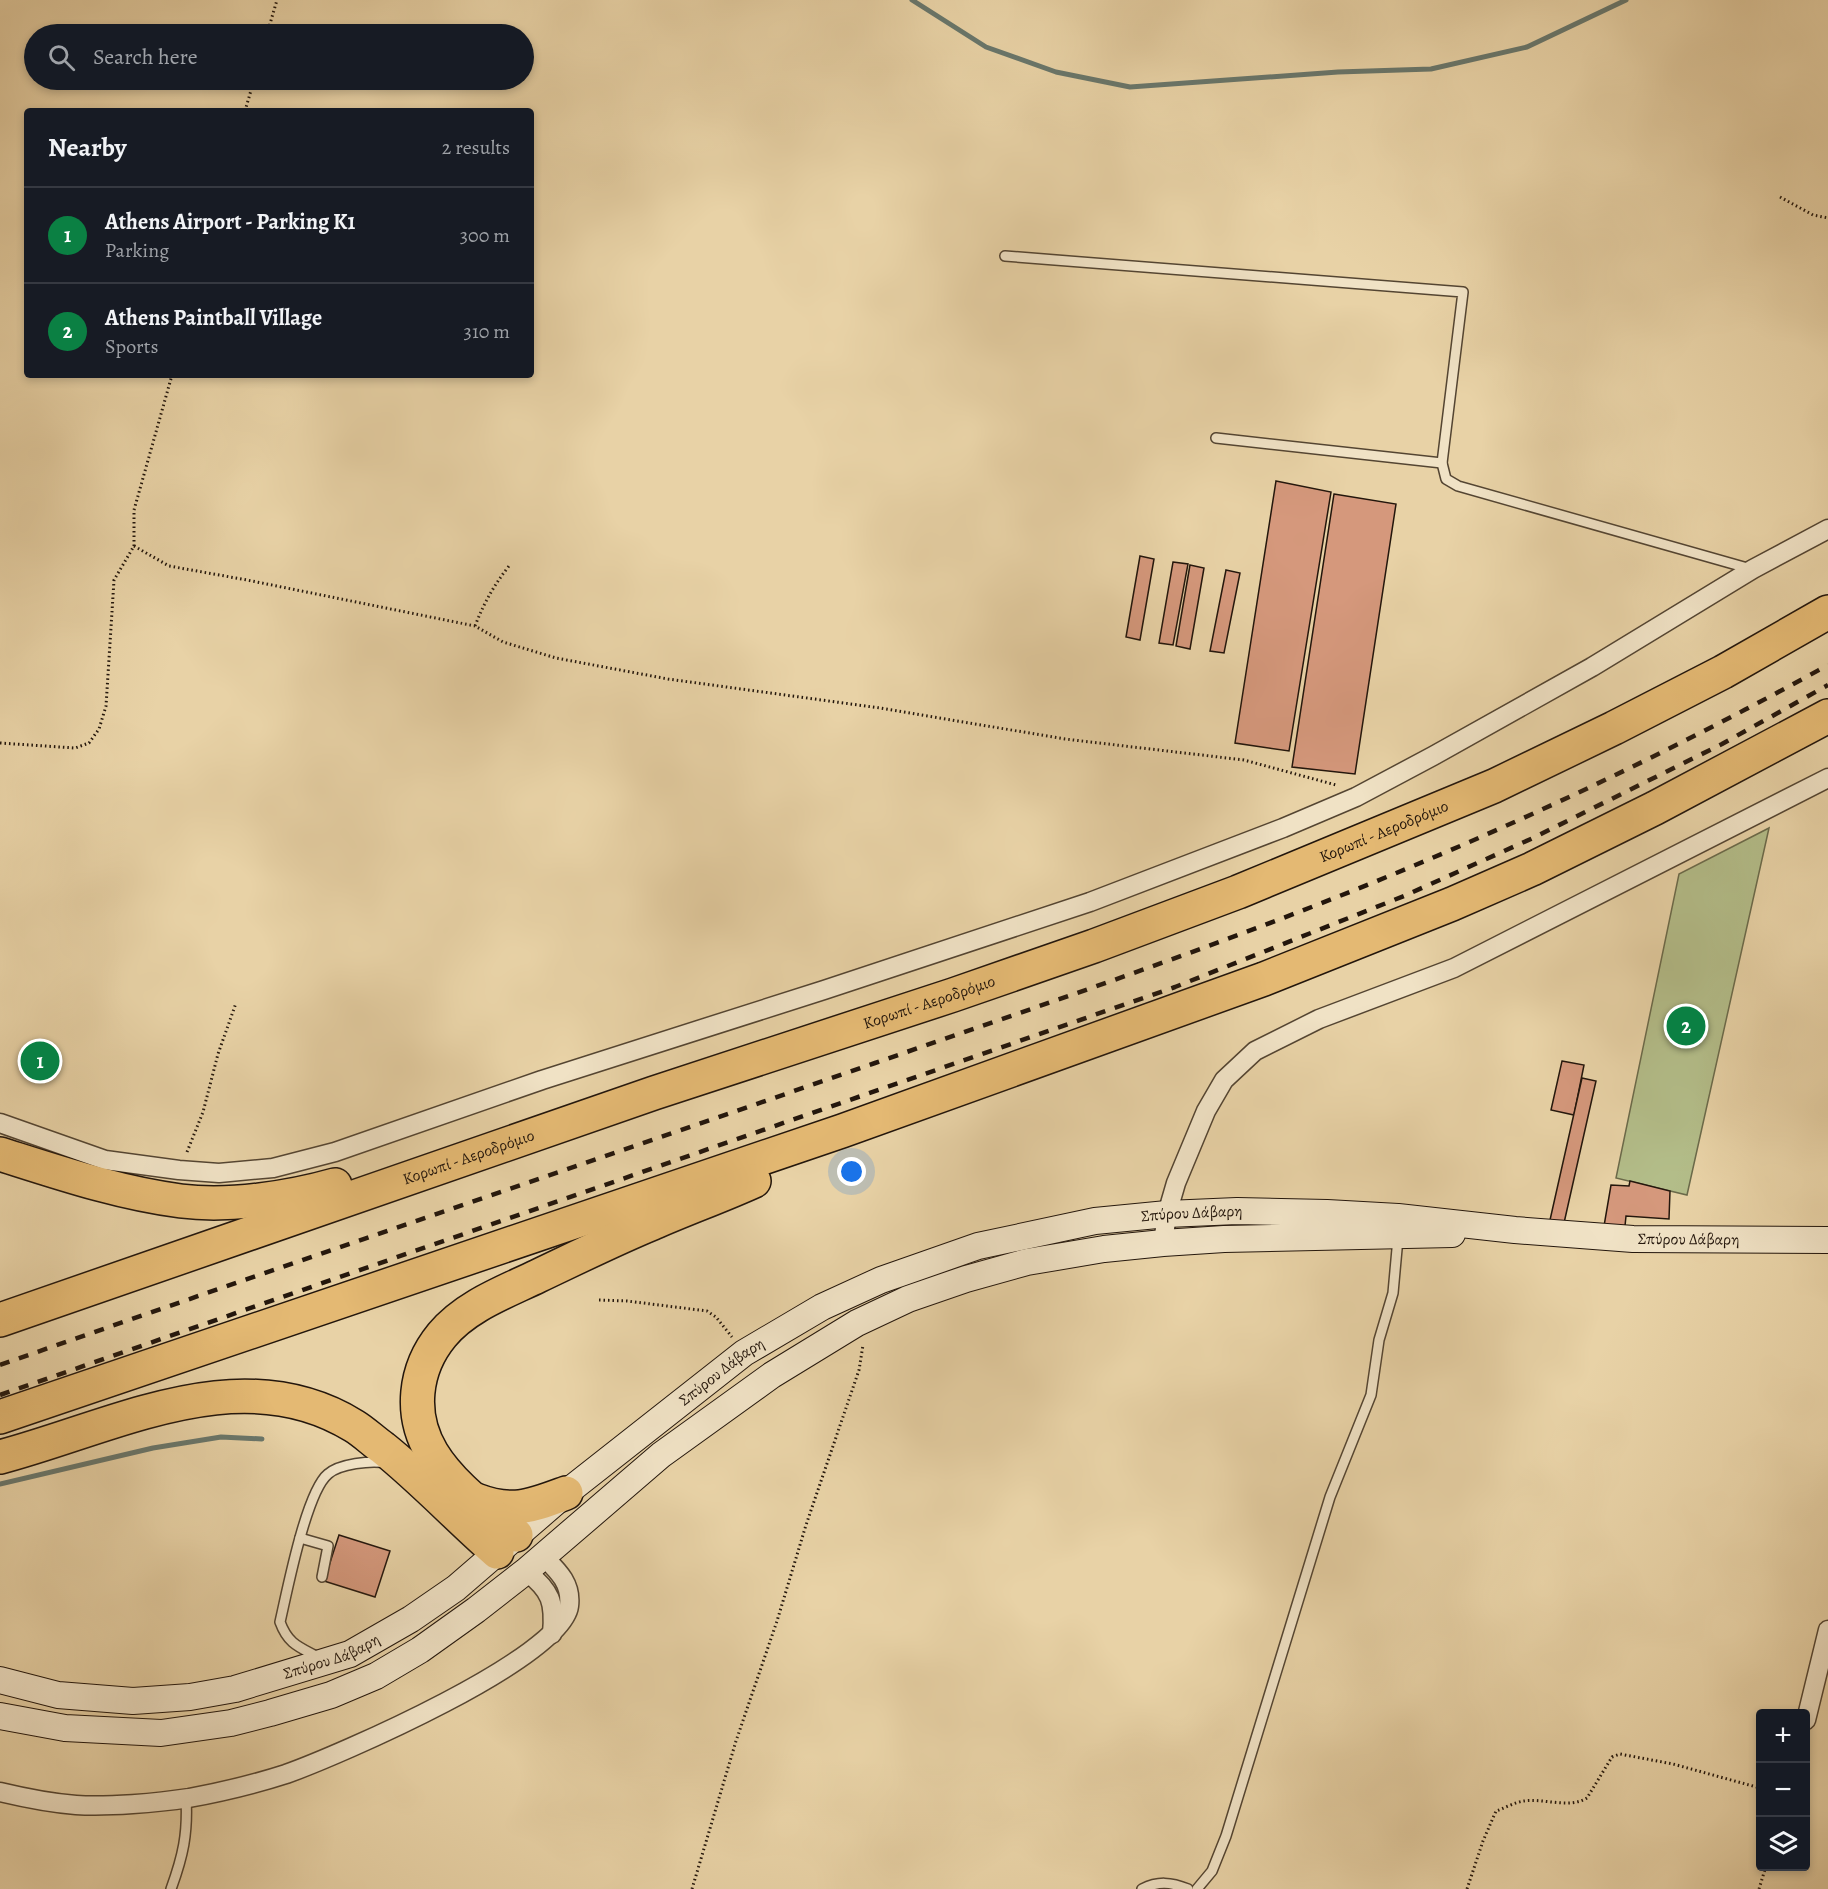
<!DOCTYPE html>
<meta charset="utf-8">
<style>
body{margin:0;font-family:Alegreya,serif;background:#242831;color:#f1f3f6}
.controls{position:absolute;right:18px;bottom:18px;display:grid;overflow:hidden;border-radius:6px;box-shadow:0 3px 9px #0003}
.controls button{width:54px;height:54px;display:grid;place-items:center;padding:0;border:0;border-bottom:2px solid #363941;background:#171b24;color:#f1f3f6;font:30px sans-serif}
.you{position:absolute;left:852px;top:1172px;width:21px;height:21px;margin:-15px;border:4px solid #fff;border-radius:50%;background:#1a73e8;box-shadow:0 0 0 9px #1a73e833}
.badge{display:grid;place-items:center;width:39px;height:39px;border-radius:50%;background:#0b8043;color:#fff;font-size:20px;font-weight:700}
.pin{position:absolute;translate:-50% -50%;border:3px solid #fff;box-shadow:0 2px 6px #0006}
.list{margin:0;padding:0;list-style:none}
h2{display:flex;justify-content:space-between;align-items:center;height:78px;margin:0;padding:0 24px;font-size:26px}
h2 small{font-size:20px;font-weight:400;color:#9ea1a6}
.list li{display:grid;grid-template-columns:39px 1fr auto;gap:18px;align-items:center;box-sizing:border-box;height:96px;padding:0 24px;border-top:2px solid #363941}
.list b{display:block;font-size:22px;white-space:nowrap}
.list p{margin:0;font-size:20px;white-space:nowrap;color:#9ea1a6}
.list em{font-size:20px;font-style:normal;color:#9ea1a6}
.icon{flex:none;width:33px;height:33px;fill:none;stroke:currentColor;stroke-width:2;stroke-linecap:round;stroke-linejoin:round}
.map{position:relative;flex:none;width:1828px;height:1889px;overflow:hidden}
.search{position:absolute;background:#171b24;box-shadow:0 3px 9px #0003;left:24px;top:24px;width:510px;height:66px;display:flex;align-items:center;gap:15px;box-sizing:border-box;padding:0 21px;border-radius:33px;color:#9ea1a6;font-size:22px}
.panel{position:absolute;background:#171b24;box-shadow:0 3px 9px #0003;left:24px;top:108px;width:510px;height:270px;border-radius:6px}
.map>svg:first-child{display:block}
</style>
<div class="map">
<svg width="1828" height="1889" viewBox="0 0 1828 1889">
<rect width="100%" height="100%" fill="#e8d2a6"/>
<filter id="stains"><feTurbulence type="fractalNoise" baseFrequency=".00333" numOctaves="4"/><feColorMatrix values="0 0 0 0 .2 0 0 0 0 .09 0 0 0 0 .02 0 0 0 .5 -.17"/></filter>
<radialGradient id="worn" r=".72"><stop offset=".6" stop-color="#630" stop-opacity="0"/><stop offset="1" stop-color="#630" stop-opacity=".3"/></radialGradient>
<polygon fill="#b3bd89" stroke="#6b6a4a" stroke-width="1.5" points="1769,828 1687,1195 1616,1178 1679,874"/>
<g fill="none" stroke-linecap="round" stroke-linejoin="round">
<g stroke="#69776c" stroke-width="5">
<polyline points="912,0 986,47 1056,72 1130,87 1338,72 1431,69 1527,47 1626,0"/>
<polyline points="0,1484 153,1448 221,1437 262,1439"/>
</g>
</g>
<g fill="#d5987c" stroke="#23160c" stroke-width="1.5">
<polygon points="1276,481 1331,492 1289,751 1235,743"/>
<polygon points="1334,494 1396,504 1355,774 1292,767"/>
<polygon points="1140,556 1154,559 1140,640 1126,637"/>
<polygon points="1173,562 1188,564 1173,645 1159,643"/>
<polygon points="1190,565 1204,568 1190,649 1176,646"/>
<polygon points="1226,570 1240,573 1224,653 1210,651"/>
<polygon points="1562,1061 1584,1065 1574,1115 1551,1110"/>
<polygon points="1582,1078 1596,1081 1564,1223 1550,1220"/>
<polygon points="1630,1181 1670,1191 1669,1219 1626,1216 1625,1226 1604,1226 1611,1185 1629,1186"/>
<polygon points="339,1535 390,1551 375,1597 324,1581"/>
</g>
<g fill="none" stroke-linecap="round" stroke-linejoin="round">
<g stroke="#544532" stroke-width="12">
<g id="lane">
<polyline points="1005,256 1463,292 1442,463 1446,479 1458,486 1751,569"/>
<polyline points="1216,438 1442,463"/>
<polyline points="300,1538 328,1546 322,1577"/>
<path d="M318,1657C299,1647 288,1644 280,1622C287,1592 306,1492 328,1474C339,1464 371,1460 386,1463"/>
<path d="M171,1889C183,1856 188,1834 186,1798"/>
<path d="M1142,1889C1158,1881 1171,1882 1188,1889"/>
<polyline points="1197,1889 1212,1871 1226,1836 1330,1497 1371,1395 1379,1340 1393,1293 1398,1238"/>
</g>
</g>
<g stroke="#544532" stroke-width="21">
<g id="street">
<polyline points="0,1123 105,1160 179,1170 219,1173 273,1168 335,1152 542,1080 824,990 1090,902 1283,828 1356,797 1433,756 1592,667 1753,569 1828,529"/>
<polyline points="1163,1243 1167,1214 1176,1183 1206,1111 1224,1080 1255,1051 1319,1019 1454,968 1828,778"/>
<path d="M526,1571C551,1591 555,1602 552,1634"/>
<polyline points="1806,1720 1828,1630"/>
<path d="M0,1792C25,1798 50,1803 76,1805C108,1807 157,1803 189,1798C222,1792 255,1784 286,1774C337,1756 563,1658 569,1606C572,1583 557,1570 543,1556"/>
</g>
</g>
<g stroke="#23160c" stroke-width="28">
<g id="secondary">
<path id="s1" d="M0,1680L58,1695L133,1701L190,1697L235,1689L350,1654L411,1619L456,1588L566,1493L744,1353L822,1307L881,1280L978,1246L1095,1221L1167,1214L1237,1211L1327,1213L1398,1217L1515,1230L1633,1239L1828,1240"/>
<polyline points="0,1716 65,1728 161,1733 231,1723 270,1713 331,1695 376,1676 420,1650 476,1610 526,1571 661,1455 772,1375 857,1323 908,1299 966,1279 1027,1262 1104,1249 1163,1243 1224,1239 1452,1234"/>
</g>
</g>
<g stroke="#23160c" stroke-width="36">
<g id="highway">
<path d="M0,1154C60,1173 119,1193 181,1201C229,1207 289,1198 335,1185"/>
<path id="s2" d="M0,1320L654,1093L953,995L1094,946L1238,892L1494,786L1614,728L1723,672L1828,612"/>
<polyline points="0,1417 842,1131 1264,979 1452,904 1532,869 1655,808 1828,716"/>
<path d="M0,1457C114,1427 241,1356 354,1426C364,1432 373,1441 383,1448C423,1480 458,1518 497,1552"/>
<path d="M476,1500C513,1514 531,1506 566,1493"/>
<path d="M516,1535C488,1511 452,1486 432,1453C409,1415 414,1369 442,1335C466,1306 505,1292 538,1276C576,1258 614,1239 653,1223C687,1208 721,1196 754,1181"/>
</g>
</g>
<g stroke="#23160c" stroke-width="3" stroke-dasharray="1.5 3" stroke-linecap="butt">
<polyline points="267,34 277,0"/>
<polyline points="245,111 254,80"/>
<polyline points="1780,197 1813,215 1828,218"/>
<polyline points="134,546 169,566 247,580 475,626 503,642 556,658 668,679 880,708 1065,739 1244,760 1336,785"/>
<path d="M475,626C484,603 494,585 509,566"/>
<polyline points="0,743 75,748 89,743 99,729 106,706 114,580 134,546 134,510 172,375"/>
<polyline points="187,1152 203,1112 218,1054 236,1003"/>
<polyline points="599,1300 627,1301 707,1311 716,1317 732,1337"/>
<polyline points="692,1889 736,1741 777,1621 806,1525 859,1370 863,1345"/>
<path d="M1467,1889L1483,1841L1496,1811C1505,1808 1515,1802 1524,1801C1544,1798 1569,1809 1587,1798L1612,1757L1620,1754L1673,1764L1760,1788"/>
<polyline points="1759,1889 1766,1866"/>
</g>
<use href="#lane" stroke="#f0e2c5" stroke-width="9"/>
<use href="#street" stroke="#f0e2c5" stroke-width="18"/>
<use href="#secondary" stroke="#f0e2c5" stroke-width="26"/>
<use href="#highway" stroke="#e4b973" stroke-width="33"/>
<g stroke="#23160c" stroke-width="4.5" stroke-dasharray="10 10" stroke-linecap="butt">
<path d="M0,1365C291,1263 584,1164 875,1063C1036,1007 1198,953 1357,889C1519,824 1676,749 1828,665"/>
<polyline points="0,1395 1175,987 1404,896 1533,838 1722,744 1828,685"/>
</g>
</g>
<g text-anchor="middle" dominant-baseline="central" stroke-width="5" stroke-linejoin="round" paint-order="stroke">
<g font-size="16" fill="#23160c" stroke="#f0e2c5">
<text stroke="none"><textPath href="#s2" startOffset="1468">Κορωπί - Αεροδρόμιο</textPath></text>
<text stroke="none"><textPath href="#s2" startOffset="982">Κορωπί - Αεροδρόμιο</textPath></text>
<text stroke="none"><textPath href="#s2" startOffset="496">Κορωπί - Αεροδρόμιο</textPath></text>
<text stroke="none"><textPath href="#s1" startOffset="1330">Σπύρου Δάβαρη</textPath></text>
<text stroke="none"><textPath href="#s1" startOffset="1828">Σπύρου Δάβαρη</textPath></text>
<text stroke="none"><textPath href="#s1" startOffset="826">Σπύρου Δάβαρη</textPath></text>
<text stroke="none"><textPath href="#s1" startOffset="340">Σπύρου Δάβαρη</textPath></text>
</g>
</g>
<rect width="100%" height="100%" filter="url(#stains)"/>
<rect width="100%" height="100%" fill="url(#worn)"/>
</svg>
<div class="controls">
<button>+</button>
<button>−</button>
<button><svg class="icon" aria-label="layers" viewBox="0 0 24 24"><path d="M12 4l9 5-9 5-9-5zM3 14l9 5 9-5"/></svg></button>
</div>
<div class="you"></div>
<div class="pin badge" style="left:40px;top:1061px">1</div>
<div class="pin badge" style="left:1686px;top:1026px">2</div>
<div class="search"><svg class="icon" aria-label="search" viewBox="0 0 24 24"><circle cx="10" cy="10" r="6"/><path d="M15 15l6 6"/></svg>Search here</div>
<section class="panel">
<h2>Nearby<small>2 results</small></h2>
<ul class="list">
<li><span class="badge">1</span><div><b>Athens Airport - Parking K1</b><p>Parking</p></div><em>300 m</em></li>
<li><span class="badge">2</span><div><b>Athens Paintball Village</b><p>Sports</p></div><em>310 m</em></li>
</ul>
</section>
</div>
